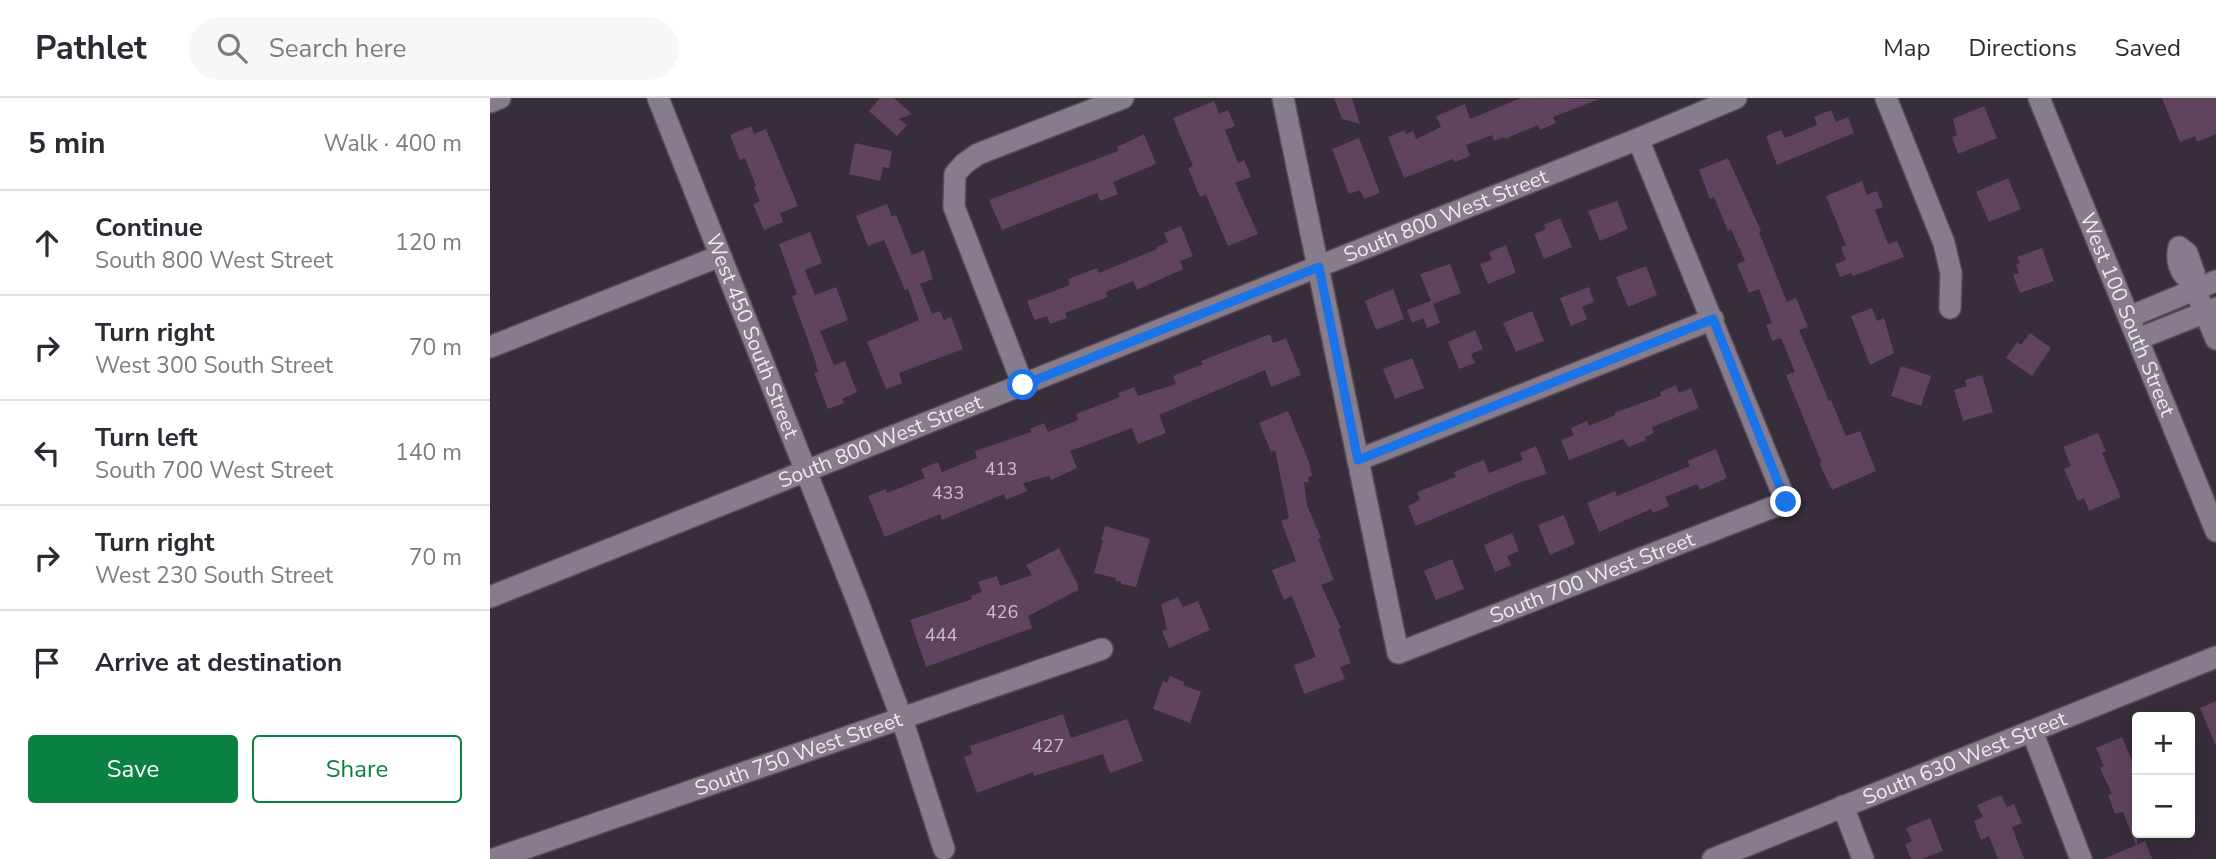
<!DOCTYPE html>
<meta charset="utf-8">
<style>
body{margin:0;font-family:"Nunito Sans",sans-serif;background:#f7f7f7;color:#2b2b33}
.controls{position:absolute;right:21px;bottom:21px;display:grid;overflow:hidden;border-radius:7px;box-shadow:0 7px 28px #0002}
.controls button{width:63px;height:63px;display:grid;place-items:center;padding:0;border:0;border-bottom:2px solid #e1e1e2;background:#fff;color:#2b2b33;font:35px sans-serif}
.stop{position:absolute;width:21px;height:21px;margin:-16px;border:5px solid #1a73e8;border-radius:50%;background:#fff}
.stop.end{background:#1a73e8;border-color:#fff;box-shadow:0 2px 7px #0008}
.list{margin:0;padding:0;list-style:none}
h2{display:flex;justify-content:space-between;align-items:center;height:91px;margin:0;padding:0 28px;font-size:30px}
h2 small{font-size:23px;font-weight:400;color:#7c7c81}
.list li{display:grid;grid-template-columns:46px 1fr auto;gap:21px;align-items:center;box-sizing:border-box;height:105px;padding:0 28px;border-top:2px solid #e1e1e2}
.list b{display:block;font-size:26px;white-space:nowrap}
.list p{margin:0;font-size:23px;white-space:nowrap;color:#7c7c81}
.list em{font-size:23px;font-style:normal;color:#7c7c81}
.actions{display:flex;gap:14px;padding:21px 28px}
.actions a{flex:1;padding:16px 0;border:2px solid #0b8043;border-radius:7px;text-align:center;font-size:24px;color:#0b8043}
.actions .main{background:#0b8043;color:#fff}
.icon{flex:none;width:38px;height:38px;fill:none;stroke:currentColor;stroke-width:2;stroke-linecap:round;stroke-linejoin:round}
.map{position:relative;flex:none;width:1726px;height:761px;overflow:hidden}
header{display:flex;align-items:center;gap:42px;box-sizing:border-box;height:98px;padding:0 35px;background:#fff;border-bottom:2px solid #e1e1e2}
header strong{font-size:33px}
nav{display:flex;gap:38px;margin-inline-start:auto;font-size:24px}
.search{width:490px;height:63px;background:#f7f7f7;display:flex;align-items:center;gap:18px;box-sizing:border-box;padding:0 24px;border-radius:38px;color:#7c7c81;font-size:26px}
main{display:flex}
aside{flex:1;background:#fff}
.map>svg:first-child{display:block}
</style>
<header>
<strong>Pathlet</strong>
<div class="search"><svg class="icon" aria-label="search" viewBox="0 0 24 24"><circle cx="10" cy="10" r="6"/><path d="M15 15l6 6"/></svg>Search here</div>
<nav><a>Map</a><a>Directions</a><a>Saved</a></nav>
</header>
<main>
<aside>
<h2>5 min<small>Walk · 400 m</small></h2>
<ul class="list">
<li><svg class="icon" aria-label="ahead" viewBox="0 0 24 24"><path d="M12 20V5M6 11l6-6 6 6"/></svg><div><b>Continue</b><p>South 800 West Street</p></div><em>120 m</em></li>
<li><svg class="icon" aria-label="right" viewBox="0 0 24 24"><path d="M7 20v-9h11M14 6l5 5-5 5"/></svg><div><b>Turn right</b><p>West 300 South Street</p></div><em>70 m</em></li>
<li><svg class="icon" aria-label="left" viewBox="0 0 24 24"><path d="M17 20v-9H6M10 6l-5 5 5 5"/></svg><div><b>Turn left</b><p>South 700 West Street</p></div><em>140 m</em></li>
<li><svg class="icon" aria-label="right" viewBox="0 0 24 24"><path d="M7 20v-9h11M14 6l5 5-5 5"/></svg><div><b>Turn right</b><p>West 230 South Street</p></div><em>70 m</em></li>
<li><svg class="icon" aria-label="arrive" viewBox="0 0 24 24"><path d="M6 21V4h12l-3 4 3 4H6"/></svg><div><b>Arrive at destination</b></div></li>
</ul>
<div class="actions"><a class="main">Save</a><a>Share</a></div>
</aside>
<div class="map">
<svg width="1726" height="761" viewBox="0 0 1726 761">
<rect width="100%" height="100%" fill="#382d3b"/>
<g fill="#60435d">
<polygon points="390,0 404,0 422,16 409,21 417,27 407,38 379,13"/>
<polygon points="844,0 862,0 870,26 852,21"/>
<polygon points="1031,0 1110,1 1063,19 1066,25 1050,32 1048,27 1015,41 1014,39 1004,43 1002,37 976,47 980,58 965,64 963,61 914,80 898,39 915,32 916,36 923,33 926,41 951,29 946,18 975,6 980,21"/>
<polygon points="1672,0 1726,0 1726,36 1707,44 1705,38 1690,44"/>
<polygon points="724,3 729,16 738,12 745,28 735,32 748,65 754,62 761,79 745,85 768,136 738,148 716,97 710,99 698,70 703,68 683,20"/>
<polygon points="1494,8 1507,40 1468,56 1462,39 1467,37 1463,21"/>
<polygon points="1341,12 1346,24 1358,19 1364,35 1287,67 1276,38 1291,32 1295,40 1327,27 1324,19"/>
<polygon points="261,28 264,36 276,31 308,108 290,115 293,124 274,132 263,106 270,103 264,89 266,88 255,60 250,62 240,37"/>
<polygon points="654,36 666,66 623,84 628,96 610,103 607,95 512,132 499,102 628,53 627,49"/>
<polygon points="869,40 890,95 874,101 870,92 859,96 842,51"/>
<polygon points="365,45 402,53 399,70 393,69 390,83 359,76"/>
<polygon points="1238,60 1271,133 1269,134 1297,204 1306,200 1318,229 1309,232 1339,303 1341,302 1356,338 1370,333 1386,373 1342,392 1330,367 1331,363 1296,277 1305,274 1291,240 1282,243 1276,227 1282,225 1269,191 1259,195 1247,166 1255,163 1241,131 1238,133 1224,99 1220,101 1209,72"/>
<polygon points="1518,80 1531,111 1499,124 1486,94"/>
<polygon points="1372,83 1377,97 1387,93 1393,109 1385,112 1398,146 1407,143 1414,159 1363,178 1361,175 1350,179 1345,166 1356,162 1351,149 1356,147 1336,98"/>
<polygon points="1127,103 1138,131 1110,143 1098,113"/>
<polygon points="397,106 402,119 406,117 422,157 434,152 443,181 430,186 442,216 450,213 454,222 461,219 473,251 409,275 412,285 396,291 377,244 429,222 418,191 415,192 394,142 378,148 366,118"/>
<polygon points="1070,120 1082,149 1054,161 1044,136 1056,131 1054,127"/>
<polygon points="691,128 703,158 690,163 693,171 647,192 643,183 616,194 618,199 575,215 577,220 560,226 557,218 545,222 543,219 537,203 580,187 578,181 607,170 609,175 667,151 666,149 678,144 674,135"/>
<polygon points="320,134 332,165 315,172 325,197 346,189 358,222 330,233 344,267 355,263 367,294 352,301 354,305 338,311 324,275 328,274 325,262 302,198 307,196 289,146"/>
<polygon points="1016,147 1026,175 998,186 990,166 1002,162 999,154"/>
<polygon points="1552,150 1564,183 1530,195 1523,177 1529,175 1526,167 1530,165 1527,159"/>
<polygon points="960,166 971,195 943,206 950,225 937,230 933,220 922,225 917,212 941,203 930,176"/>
<polygon points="1156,168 1167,197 1138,209 1126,179"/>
<polygon points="1099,189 1104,204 1092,209 1097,221 1081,228 1070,200"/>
<polygon points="903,191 914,221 886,232 875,203"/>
<polygon points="1382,210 1387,223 1394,220 1404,255 1380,267 1361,218"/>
<polygon points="1042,213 1054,243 1026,254 1013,225"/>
<polygon points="985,232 993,251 981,256 985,265 969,271 958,244"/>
<polygon points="1540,235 1561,250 1542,278 1516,260 1527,244 1531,247"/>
<polygon points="780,236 783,245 796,240 811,277 781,289 775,272 669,317 676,335 648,346 642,330 580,353 587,370 561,382 559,378 533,385 537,393 516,402 514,396 452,422 450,416 395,439 378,398 396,391 397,395 435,380 431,371 448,364 452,374 487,360 485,353 541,334 540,331 554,325 558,334 588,322 586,316 630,299 628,295 644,289 648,298 686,286 683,278 713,266 711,263"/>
<polygon points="922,260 934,290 905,301 893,271"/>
<polygon points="1411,268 1441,278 1431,308 1401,298"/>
<polygon points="1492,277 1503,314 1473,323 1464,292 1477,288 1475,282"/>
<polygon points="1186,287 1189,295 1201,290 1209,310 1162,329 1164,335 1155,339 1156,342 1139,349 1133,341 1079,362 1071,342 1084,337 1081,330 1097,323 1099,328 1125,317 1124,315 1171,298 1170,294"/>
<polygon points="798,313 819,364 822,378 818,379 819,384 814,384 817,407 831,440 828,441 844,482 831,487 851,530 848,531 861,565 850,569 855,581 814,596 804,567 826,559 802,498 794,502 782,472 806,463 791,423 799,420 785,352 781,354 769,325"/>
<polygon points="1608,335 1616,353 1612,355 1631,399 1599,413 1594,400 1588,403 1574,371 1581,368 1573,349"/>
<polygon points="1046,348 1057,376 1031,384 926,428 918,408 930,402 927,394 966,379 964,374 994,362 999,375 1033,362 1030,355"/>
<polygon points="1226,351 1237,380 1210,392 1207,386 1175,399 1179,408 1163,415 1161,411 1109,434 1097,405 1125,393 1127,398 1200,368 1197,363"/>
<polygon points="1074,417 1085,446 1060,457 1048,427"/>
<polygon points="615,428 660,441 646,489 631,486 631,484 625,483 626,480 604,475 613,442 611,442"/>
<polygon points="1022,435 1029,453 1017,458 1021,467 1005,474 994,447"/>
<polygon points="569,450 588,487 588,492 538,518 542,530 436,569 420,522 482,501 481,498 492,494 488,484 507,478 510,488 542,477 536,467"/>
<polygon points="962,461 974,491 946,502 934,473"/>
<polygon points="688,499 693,509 708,503 720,532 679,550 672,533 677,531 671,506"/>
<polygon points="680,578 694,584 693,587 711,594 700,625 663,611 673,583 677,585"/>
<polygon points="1726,603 1726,648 1710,610"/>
<polygon points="573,616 581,640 637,621 653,663 620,675 613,656 544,678 543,674 487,695 474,659 482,656 480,648"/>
<polygon points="1632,639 1647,675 1647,747 1655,743 1662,761 1614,761 1646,747 1633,714 1625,716 1618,697 1622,696 1610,670 1614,668 1606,650"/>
<polygon points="1511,697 1517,709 1524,706 1532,725 1522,729 1534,761 1508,761 1499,738 1491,742 1484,723 1493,719 1487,707"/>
<polygon points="1440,720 1453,753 1431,761 1421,761 1415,746 1422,743 1416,730"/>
</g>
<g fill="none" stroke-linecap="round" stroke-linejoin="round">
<g stroke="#554d58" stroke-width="24">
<g id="minor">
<path id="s1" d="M168,0L367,502L412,621L454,751"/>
<path id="s2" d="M793,0L908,555L1296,404L1148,41"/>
<polyline points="1396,0 1454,145 1461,175 1460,210"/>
<path id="s3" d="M1549,0L1726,433"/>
<polyline points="0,4 10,0"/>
<path d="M1689,149L1697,155L1704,175L1702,183C1689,176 1686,162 1689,149Z"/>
<polyline points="1709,201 1726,241"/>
<polyline points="1639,219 1726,183"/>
<polyline points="1648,241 1726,210"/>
<polyline points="0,249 230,158"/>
<polyline points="533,287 464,109 465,76 474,66 488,56 633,0"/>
<polyline points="868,362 1223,221"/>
<path id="s4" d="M0,499L1148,41L1246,0"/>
<polyline points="1542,633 1591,761"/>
<polyline points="1353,708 1373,761"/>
<path id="s5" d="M4,761L612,551"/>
<path id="s6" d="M1223,761L1726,559"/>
</g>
</g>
<use href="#minor" stroke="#877c8c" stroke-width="21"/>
</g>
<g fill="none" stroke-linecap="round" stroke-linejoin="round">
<polyline stroke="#1a73e8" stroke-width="9" points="533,287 829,169 868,362 1223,221 1296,404"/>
</g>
<g text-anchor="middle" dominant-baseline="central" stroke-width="6" stroke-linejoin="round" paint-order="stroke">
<g font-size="18" fill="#cabfcc">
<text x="511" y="371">413</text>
<text x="458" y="395">433</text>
<text x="512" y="514">426</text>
<text x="451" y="537">444</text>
<text x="558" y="648">427</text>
</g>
<g font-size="21" fill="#eee8f1" stroke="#2d2431">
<text stroke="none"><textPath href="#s4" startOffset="1029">South 800 West Street</textPath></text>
<text stroke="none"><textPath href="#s3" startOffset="234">West 100 South Street</textPath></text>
<text stroke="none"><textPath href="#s1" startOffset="256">West 450 South Street</textPath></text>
<text stroke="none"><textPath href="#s4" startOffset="420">South 800 West Street</textPath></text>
<text stroke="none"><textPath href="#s2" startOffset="775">South 700 West Street</textPath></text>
<text stroke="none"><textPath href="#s5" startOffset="322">South 750 West Street</textPath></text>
<text stroke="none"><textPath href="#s6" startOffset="271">South 630 West Street</textPath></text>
</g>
</g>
</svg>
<div class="controls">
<button>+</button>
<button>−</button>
</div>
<div class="stop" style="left:533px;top:287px"></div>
<div class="stop end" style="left:1296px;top:404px"></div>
</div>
</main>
